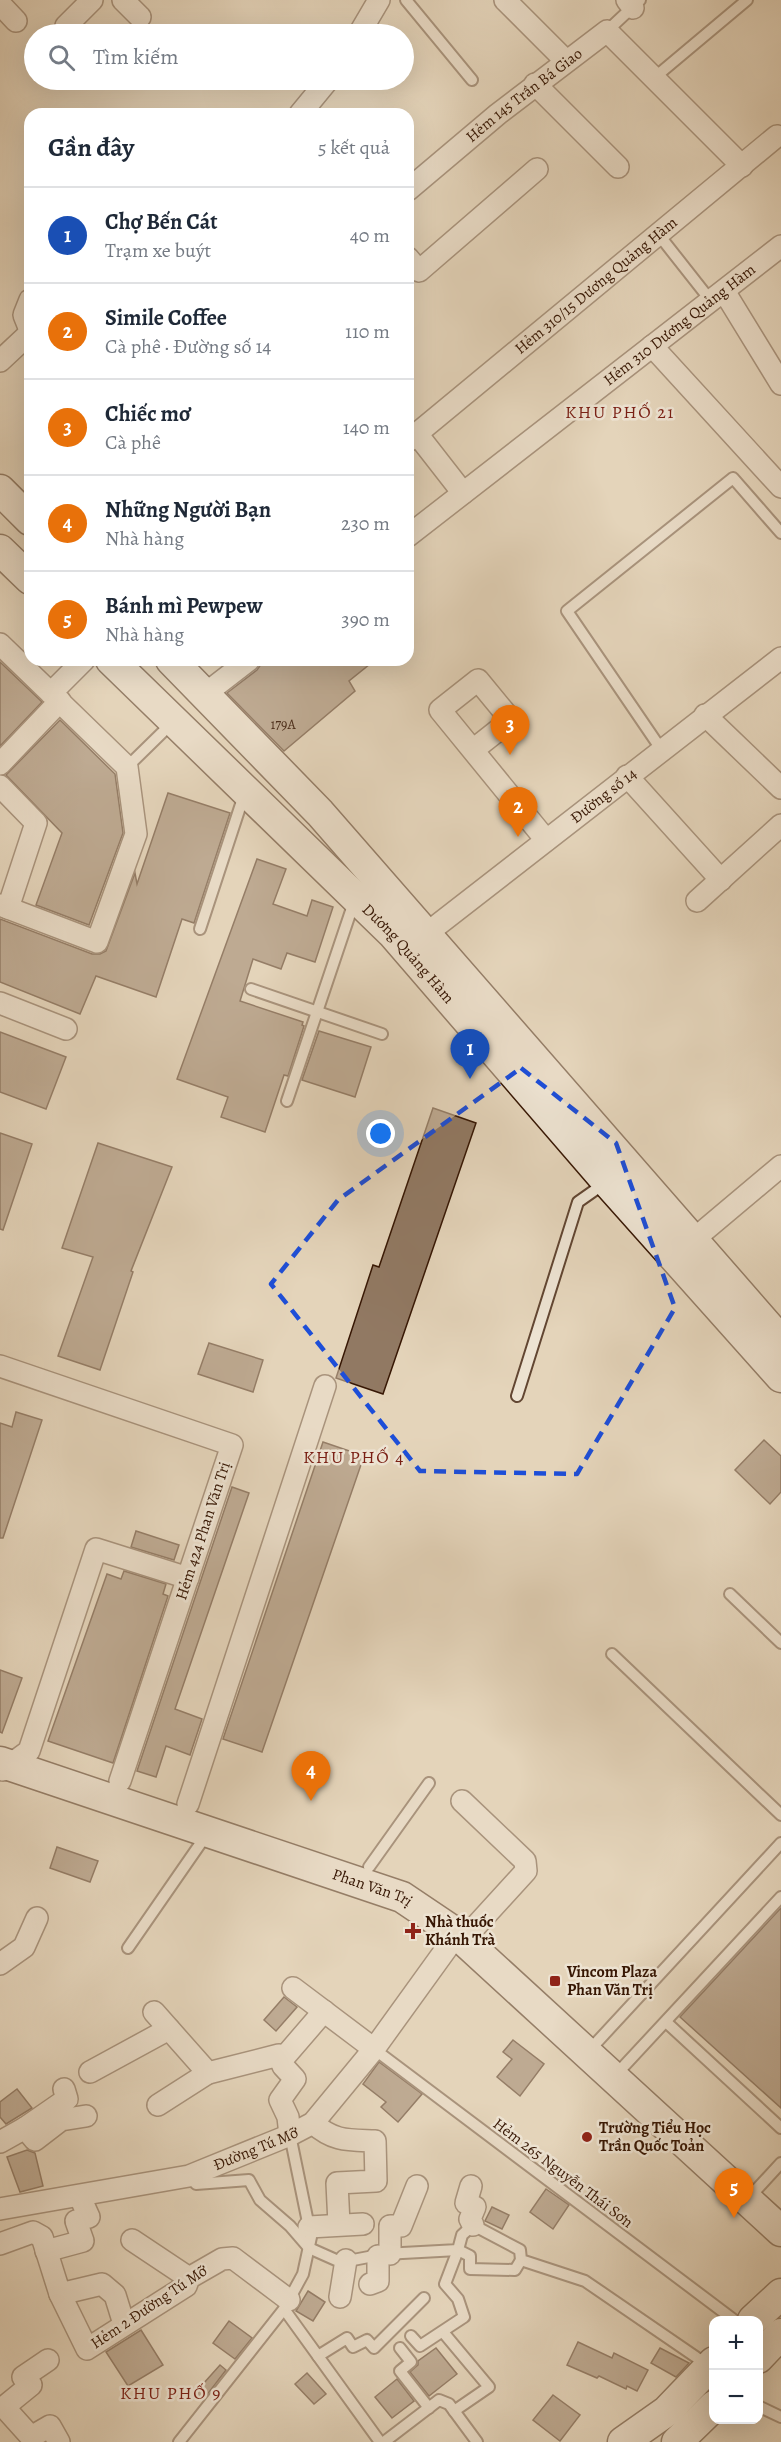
<!DOCTYPE html>
<html lang="vi">
<meta charset="utf-8">
<style>
body{margin:0;font-family:Alegreya,serif;background:#f2f2f3;color:#1f2937}
.controls{position:absolute;right:18px;bottom:18px;display:grid;overflow:hidden;border-radius:12px;box-shadow:0 6px 24px #0002}
.controls button{width:54px;height:54px;display:grid;place-items:center;padding:0;border:0;border-bottom:2px solid #e0e1e3;background:#fff;color:#1f2937;font:30px sans-serif}
.you{position:absolute;left:381px;top:1134px;width:21px;height:21px;margin:-15px;border:4px solid #fff;border-radius:50%;background:#1a73e8;box-shadow:0 0 0 9px #1a73e833}
.badge{display:grid;place-items:center;width:39px;height:39px;border-radius:50%;background:#8f2418;color:#fff;font-size:20px;font-weight:700}
.pin{position:absolute;translate:-50% -50px;filter:drop-shadow(0 2px 3px #0008)}
.pin::after{content:'';position:absolute;top:32px;width:21px;height:18px;background:inherit;clip-path:polygon(0 0,100% 0,50% 100%)}
.list{margin:0;padding:0;list-style:none}
h2{display:flex;justify-content:space-between;align-items:center;height:78px;margin:0;padding:0 24px;font-size:26px}
h2 small{font-size:20px;font-weight:400;color:#747a83}
.list li{display:grid;grid-template-columns:39px 1fr auto;gap:18px;align-items:center;box-sizing:border-box;height:96px;padding:0 24px;border-top:2px solid #e0e1e3}
.list b{display:block;font-size:22px;white-space:nowrap}
.list p{margin:0;font-size:20px;white-space:nowrap;color:#747a83}
.list em{font-size:20px;font-style:normal;color:#747a83}
.icon{flex:none;width:33px;height:33px;fill:none;stroke:currentColor;stroke-width:2;stroke-linecap:round;stroke-linejoin:round}
.map{position:relative;flex:none;width:781px;height:2442px;overflow:hidden}
.search{position:absolute;background:#fff;box-shadow:0 6px 24px #0002;left:24px;top:24px;width:390px;height:66px;display:flex;align-items:center;gap:15px;box-sizing:border-box;padding:0 21px;border-radius:33px;color:#747a83;font-size:22px}
.panel{position:absolute;background:#fff;box-shadow:0 6px 24px #0002;left:24px;top:108px;width:390px;height:558px;border-radius:18px}
.map>svg:first-child{display:block}
</style>
<div class="map">
<svg width="781" height="2442" viewBox="0 0 781 2442">
<rect width="100%" height="100%" fill="#e4d4ba"/>
<filter id="stains"><feTurbulence type="fractalNoise" baseFrequency=".00333" numOctaves="4"/><feColorMatrix values="0 0 0 0 .2 0 0 0 0 .09 0 0 0 0 .02 0 0 0 .5 -.17"/></filter>
<radialGradient id="worn" r=".72"><stop offset=".6" stop-color="#630" stop-opacity="0"/><stop offset="1" stop-color="#630" stop-opacity=".3"/></radialGradient>
<g fill="#917963" stroke="#371704" stroke-width="1.5">
<polygon points="264,660 375,660 349,681 355,691 284,751 227,693 257,670"/>
<polygon points="0,662 42,702 0,746"/>
<polygon points="60,720 115,774 123,833 89,925 36,905 62,833 6,775"/>
<polygon points="168,793 230,813 194,923 182,919 156,997 96,976 80,1014 0,982 0,919 92,954 100,954 106,951 135,873 137,884"/>
<polygon points="257,859 286,869 273,904 307,916 312,900 333,907 315,962 287,953 281,969 253,959 240,1001 303,1022 302,1025 304,1026 288,1076 284,1075 265,1132 221,1117 228,1097 177,1079"/>
<polygon points="319,1031 371,1047 355,1097 302,1080"/>
<polygon points="0,1032 66,1057 46,1109 0,1092"/>
<polygon points="433,1108 476,1123 383,1394 336,1378 373,1265 379,1267"/>
<polygon points="0,1133 32,1144 3,1230 0,1229"/>
<polygon points="98,1143 172,1167 131,1271 133,1272 100,1370 58,1356 93,1257 62,1248"/>
<polygon points="209,1343 263,1360 253,1392 198,1374"/>
<polygon points="16,1412 42,1420 3,1538 0,1538 0,1423 12,1427"/>
<polygon points="764,1440 781,1456 781,1492 770,1504 735,1470"/>
<polygon points="323,1442 364,1456 262,1752 223,1739"/>
<polygon points="232,1487 249,1493 175,1709 202,1719 190,1755 166,1746 156,1777 137,1771"/>
<polygon points="136,1531 179,1545 174,1560 131,1547"/>
<polygon points="124,1571 166,1584 163,1594 168,1596 113,1763 48,1741 107,1574 121,1579"/>
<polygon points="0,1670 22,1678 2,1733 0,1732"/>
<polygon points="57,1847 98,1861 90,1882 50,1868"/>
<polygon points="781,1908 781,2108 680,2017"/>
<polygon points="284,1997 297,2007 276,2031 264,2020"/>
<polygon points="513,2040 544,2064 520,2096 497,2077 512,2059 503,2052"/>
<polygon points="379,2062 422,2094 398,2122 381,2107 386,2102 363,2084"/>
<polygon points="17,2089 32,2108 6,2124 0,2117 0,2102"/>
<polygon points="27,2150 35,2153 43,2186 20,2192 7,2157"/>
<polygon points="546,2189 569,2205 553,2229 530,2212"/>
<polygon points="492,2207 509,2215 502,2229 485,2221"/>
<polygon points="308,2291 325,2302 313,2321 296,2311"/>
<polygon points="229,2321 252,2338 235,2359 213,2343"/>
<polygon points="141,2330 163,2365 128,2386 106,2352"/>
<polygon points="578,2342 612,2358 614,2353 648,2370 637,2391 627,2386 626,2389 599,2376 597,2378 567,2365"/>
<polygon points="436,2348 457,2374 429,2396 410,2372 418,2365 418,2361"/>
<polygon points="660,2348 689,2363 676,2377 651,2363"/>
<polygon points="220,2365 226,2370 203,2400 195,2393"/>
<polygon points="307,2373 326,2394 314,2404 295,2384"/>
<polygon points="397,2379 414,2401 392,2418 375,2397"/>
<polygon points="553,2395 580,2415 560,2441 533,2420"/>
</g>
<g fill="none" stroke-linecap="round" stroke-linejoin="round">
<g stroke="#624632" stroke-width="14">
<g id="lane">
<polyline points="406,0 472,80"/>
<polyline points="607,31 640,0"/>
<polyline points="654,78 747,0"/>
<polyline points="659,235 711,301"/>
<polyline points="661,749 567,611 733,478 781,533"/>
<polyline points="127,767 172,723"/>
<polyline points="200,929 244,795"/>
<polyline points="251,989 382,1034"/>
<polyline points="287,1101 355,899"/>
<polyline points="517,1396 578,1202 605,1183"/>
<polyline points="730,1594 781,1643"/>
<polyline points="612,1654 781,1815"/>
<polyline points="369,1867 429,1783"/>
<polyline points="128,1948 207,1834"/>
<polyline points="666,2022 781,2128"/>
<polyline points="597,2042 781,1843"/>
<polyline points="374,2049 734,2320"/>
<polyline points="624,2066 781,1897"/>
<polyline points="189,2176 196,2184 249,2180 260,2200 290,2226 309,2248 336,2260 353,2260 384,2254 458,2250 462,2235 473,2225 520,2250 521,2260 585,2281 709,2366"/>
<polyline points="757,2189 781,2163"/>
<polyline points="284,2309 380,2442"/>
<polyline points="443,2332 489,2387 454,2411"/>
<polyline points="411,2336 420,2346 464,2317 458,2299 445,2284 458,2250 470,2256 470,2269 515,2270 521,2260"/>
<polyline points="400,2348 411,2362 400,2371 429,2408"/>
<polyline points="318,2356 347,2338 353,2347 367,2340 374,2348 424,2298"/>
<polyline points="758,2406 781,2417"/>
<polyline points="179,2442 284,2309 303,2274 311,2237 290,2135"/>
<polyline points="384,2442 439,2400 449,2404 477,2442"/>
</g>
</g>
<g stroke="#624632" stroke-width="24">
<g id="street">
<polyline points="123,0 140,17"/>
<polyline points="505,0 566,61"/>
<polyline points="627,0 633,8"/>
<polyline points="0,4 16,21"/>
<polyline points="66,26 92,0"/>
<polyline points="359,34 379,0"/>
<polyline points="535,84 618,167"/>
<polyline points="300,114 328,80"/>
<path id="s1" d="M408,190L498,114L607,31L742,166"/>
<polyline points="408,258 419,271 537,169"/>
<polyline points="724,291 781,384"/>
<polyline points="30,300 24,315 30,330"/>
<polyline points="652,346 781,487"/>
<polyline points="0,361 30,333"/>
<polyline points="417,434 463,493"/>
<path id="s2" d="M408,441L777,136"/>
<path id="s3" d="M408,536L781,246"/>
<polyline points="0,644 127,767 136,834 97,942 0,905"/>
<polyline points="51,693 84,660"/>
<polyline points="205,694 249,660"/>
<polyline points="705,715 781,788"/>
<polyline points="473,750 511,720 478,680 440,710 546,840"/>
<polyline points="0,764 60,701"/>
<polyline points="627,776 721,880"/>
<polyline points="0,786 36,823 8,908"/>
<polyline points="697,901 781,825"/>
<path id="s4" d="M426,934L781,658"/>
<polyline points="0,1003 66,1029"/>
<polyline points="693,1240 781,1166"/>
<polyline points="0,1366 232,1445 120,1781"/>
<polyline points="3,1770 29,1751 96,1549 188,1578"/>
<polyline points="462,1801 525,1861 526,1871 474,1928"/>
<polyline points="188,1804 325,1386"/>
<polyline points="0,1964 24,1947 37,1918"/>
<polyline points="293,1988 374,2049"/>
<polyline points="154,2012 208,2073 279,2055 283,2066 295,2079 280,2100 288,2117 290,2135"/>
<polyline points="281,2061 324,2011"/>
<polyline points="90,2072 169,2029"/>
<polyline points="158,2105 208,2073"/>
<path d="M313,2123C334,2142 349,2140 375,2141L376,2181L337,2183L339,2224"/>
<polyline points="25,2128 67,2099 64,2089"/>
<polyline points="0,2142 25,2128 35,2140 61,2120 86,2116"/>
<polyline points="471,2186 466,2203 475,2207 470,2219 473,2225"/>
<path id="s5" d="M0,2209L189,2176L290,2135L313,2123L374,2049L457,1934"/>
<polyline points="309,2227 363,2224"/>
<polyline points="132,2240 189,2278"/>
<polyline points="0,2244 33,2232 42,2237 60,2294 87,2349 186,2286 189,2278 222,2259 233,2258 289,2300"/>
<polyline points="46,2251 83,2241 76,2221 89,2217 80,2197"/>
<polyline points="390,2254 390,2226 401,2226 417,2186"/>
<polyline points="370,2284 378,2281 378,2256"/>
<polyline points="60,2294 102,2284 115,2295 124,2324"/>
<polyline points="340,2297 346,2260"/>
<polyline points="48,2360 23,2377 31,2385 4,2407 31,2437 50,2426 59,2442"/>
</g>
</g>
<g stroke="#371704" stroke-width="33">
<g id="secondary">
<polyline points="0,490 30,520"/>
<polyline points="0,550 30,579"/>
<path id="s6" d="M111,660L393,934L607,1182L781,1377"/>
<polyline points="171,660 320,813 781,1341"/>
<path id="s7" d="M0,1762L402,1897L457,1934L781,2231"/>
<polyline points="753,2320 781,2294"/>
<polyline points="758,2358 781,2334"/>
<polyline points="623,2442 667,2411 714,2362"/>
<polyline points="677,2442 714,2406"/>
</g>
</g>
<use href="#lane" stroke="#ede3d2" stroke-width="10"/>
<use href="#street" stroke="#ede3d2" stroke-width="21"/>
<use href="#secondary" stroke="#ede3d2" stroke-width="30"/>
</g>
<path d="M0 0H781V2442H0ZM521,1068L616,1143L675,1308L577,1474L420,1471L271,1284L338,1200Z" fill="#e4d4ba" fill-opacity=".55" fill-rule="evenodd"/>
<path fill="none" stroke="#1d4ed8" stroke-width="4.5" stroke-dasharray="12 8" stroke-linejoin="round" d="M521,1068L616,1143L675,1308L577,1474L420,1471L271,1284L338,1200Z"/>
<g fill="#8f2418" stroke="#ede3d2" stroke-width="2">
<path d="M410 1922h6v6h6v6h-6v6h-6v-6h-6v-6h6z"/>
<rect x="549" y="1975" width="12" height="12" rx="3"/>
<circle cx="587" cy="2137" r="6"/>
</g>
<g text-anchor="middle" dominant-baseline="central" stroke-width="5" stroke-linejoin="round" paint-order="stroke">
<g font-size="14" fill="#4e301c">
<text x="283" y="724">179A</text>
</g>
<g font-size="16" fill="#371704" stroke="#ede3d2">
<text stroke="none"><textPath href="#s1" startOffset="150">Hẻm 145 Trần Bá Giao</textPath></text>
<text stroke="none"><textPath href="#s2" startOffset="244">Hẻm 310/15 Dương Quảng Hàm</textPath></text>
<text stroke="none"><textPath href="#s3" startOffset="344">Hẻm 310 Dương Quảng Hàm</textPath></text>
<text stroke="none"><textPath href="#s4" startOffset="225">Đường số 14</textPath></text>
<text stroke="none"><textPath href="#s6" startOffset="418">Dương Quảng Hàm</textPath></text>
<text transform="translate(203 1531) rotate(-72)">Hẻm 424 Phan Văn Trị</text>
<text stroke="none"><textPath href="#s7" startOffset="393">Phan Văn Trị</textPath></text>
<text stroke="none"><textPath href="#s5" startOffset="264">Đường Tú Mỡ</textPath></text>
<text transform="translate(563 2173) rotate(37)">Hẻm 265 Nguyễn Thái Sơn</text>
<text transform="translate(149 2307) rotate(-34)">Hẻm 2 Đường Tú Mỡ</text>
</g>
<g font-size="16" font-weight="bold" fill="#371704" stroke="#ede3d2" text-anchor="start">
<text x="425" y="1922">Nhà thuốc<tspan x="425" dy="18">Khánh Trà</tspan></text>
<text x="567" y="1972">Vincom Plaza<tspan x="567" dy="18">Phan Văn Trị</tspan></text>
<text x="599" y="2128">Trường Tiểu Học<tspan x="599" dy="18">Trần Quốc Toản</tspan></text>
</g>
<g font-size="18" letter-spacing="1.5" fill="#7a1f14" stroke="#ede3d2">
<text x="620" y="412">KHU PHỐ 21</text>
<text x="354" y="1457">KHU PHỐ 4</text>
<text x="171" y="2393">KHU PHỐ 9</text>
</g>
</g>
<rect width="100%" height="100%" filter="url(#stains)"/>
<rect width="100%" height="100%" fill="url(#worn)"/>
</svg>
<div class="controls">
<button>+</button>
<button>−</button>
</div>
<div class="you"></div>
<div class="pin badge" style="left:470px;top:1079px;background:#1a4fb4">1</div>
<div class="pin badge" style="left:518px;top:837px;background:#e8710a">2</div>
<div class="pin badge" style="left:510px;top:755px;background:#e8710a">3</div>
<div class="pin badge" style="left:311px;top:1801px;background:#e8710a">4</div>
<div class="pin badge" style="left:734px;top:2218px;background:#e8710a">5</div>
<div class="search"><svg class="icon" aria-label="search" viewBox="0 0 24 24"><circle cx="10" cy="10" r="6"/><path d="M15 15l6 6"/></svg>Tìm kiếm</div>
<section class="panel">
<h2>Gần đây<small>5 kết quả</small></h2>
<ul class="list">
<li><span class="badge" style="background:#1a4fb4">1</span><div><b>Chợ Bến Cát</b><p>Trạm xe buýt</p></div><em>40 m</em></li>
<li><span class="badge" style="background:#e8710a">2</span><div><b>Simile Coffee</b><p>Cà phê · Đường số 14</p></div><em>110 m</em></li>
<li><span class="badge" style="background:#e8710a">3</span><div><b>Chiếc mơ</b><p>Cà phê</p></div><em>140 m</em></li>
<li><span class="badge" style="background:#e8710a">4</span><div><b>Những Người Bạn</b><p>Nhà hàng</p></div><em>230 m</em></li>
<li><span class="badge" style="background:#e8710a">5</span><div><b>Bánh mì Pewpew</b><p>Nhà hàng</p></div><em>390 m</em></li>
</ul>
</section>
</div>
